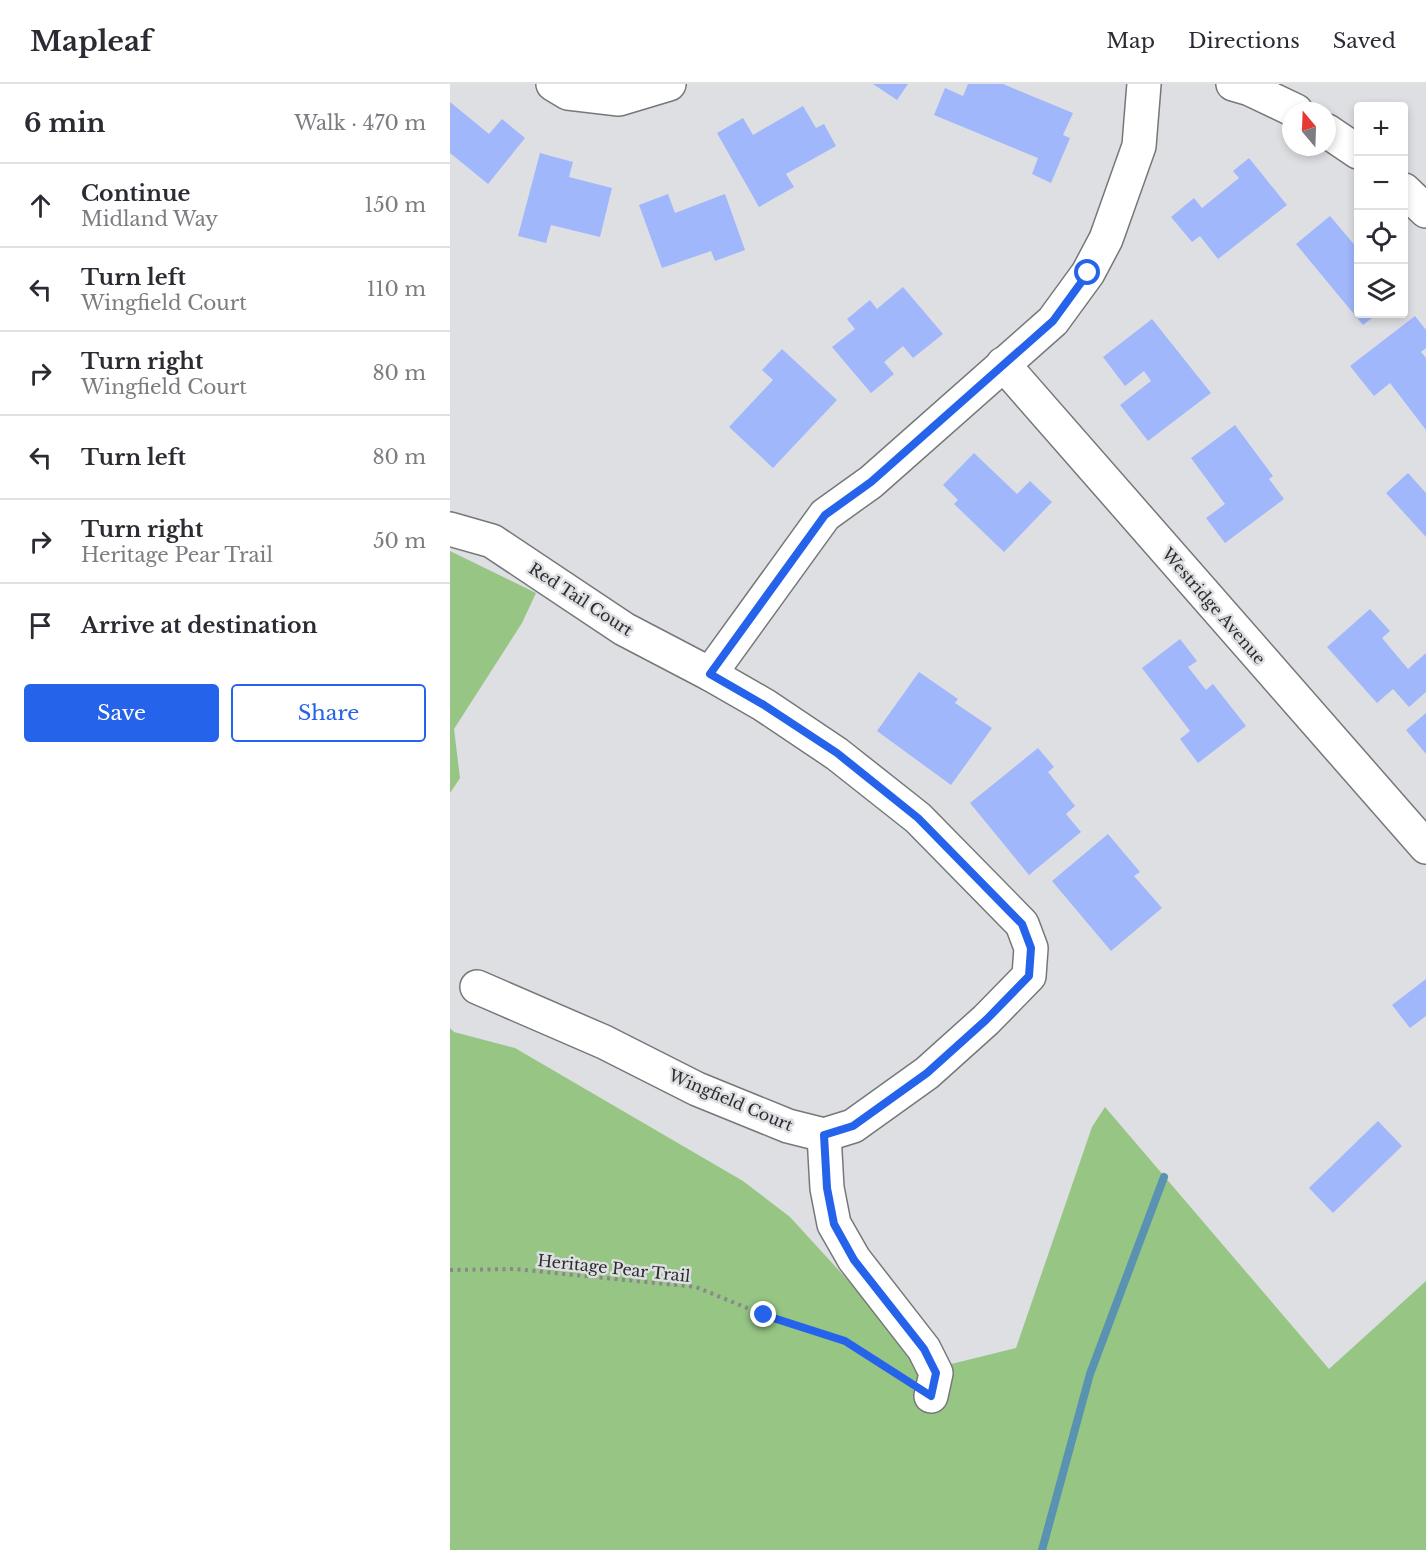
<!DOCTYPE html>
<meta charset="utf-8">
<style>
body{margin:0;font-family:"Libre Baskerville",serif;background:#f2f2f3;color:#2b2b33}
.controls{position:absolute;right:18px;top:18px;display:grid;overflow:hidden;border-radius:6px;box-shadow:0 3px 9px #0003}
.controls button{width:54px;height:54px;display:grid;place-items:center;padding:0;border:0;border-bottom:2px solid #e1e1e2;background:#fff;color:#2b2b33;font:30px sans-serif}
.compass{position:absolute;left:832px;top:18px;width:54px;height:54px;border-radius:50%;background:#fff;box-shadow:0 3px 9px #0003;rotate:341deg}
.stop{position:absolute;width:18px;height:18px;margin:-14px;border:4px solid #2563eb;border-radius:50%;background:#fff}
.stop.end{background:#2563eb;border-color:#fff;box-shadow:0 2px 6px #0008}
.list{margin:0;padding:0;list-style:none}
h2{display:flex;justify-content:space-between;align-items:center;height:78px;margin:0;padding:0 24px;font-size:26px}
h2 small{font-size:20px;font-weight:400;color:#7c7c81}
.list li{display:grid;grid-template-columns:39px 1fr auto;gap:18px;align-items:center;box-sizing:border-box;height:84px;padding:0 24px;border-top:2px solid #e1e1e2}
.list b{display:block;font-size:22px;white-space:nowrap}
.list p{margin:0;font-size:20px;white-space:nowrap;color:#7c7c81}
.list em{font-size:20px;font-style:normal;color:#7c7c81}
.actions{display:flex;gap:12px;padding:18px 24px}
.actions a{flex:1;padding:14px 0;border:2px solid #2563eb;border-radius:6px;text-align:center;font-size:21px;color:#2563eb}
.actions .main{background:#2563eb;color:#fff}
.icon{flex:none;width:33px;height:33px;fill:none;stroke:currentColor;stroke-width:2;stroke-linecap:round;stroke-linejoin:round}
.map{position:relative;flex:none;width:976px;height:1466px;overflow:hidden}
header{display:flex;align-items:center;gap:36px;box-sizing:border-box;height:84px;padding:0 30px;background:#fff;border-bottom:2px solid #e1e1e2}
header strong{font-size:28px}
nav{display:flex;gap:33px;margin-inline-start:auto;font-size:21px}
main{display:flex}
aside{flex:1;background:#fff}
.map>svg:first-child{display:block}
</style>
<header>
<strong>Mapleaf</strong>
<nav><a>Map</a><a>Directions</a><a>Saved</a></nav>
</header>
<main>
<aside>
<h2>6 min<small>Walk · 470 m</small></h2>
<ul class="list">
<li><svg class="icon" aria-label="ahead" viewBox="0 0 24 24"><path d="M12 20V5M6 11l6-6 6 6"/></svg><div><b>Continue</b><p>Midland Way</p></div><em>150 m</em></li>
<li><svg class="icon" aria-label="left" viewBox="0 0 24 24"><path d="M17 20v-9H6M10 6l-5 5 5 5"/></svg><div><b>Turn left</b><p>Wingfield Court</p></div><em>110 m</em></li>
<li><svg class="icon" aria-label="right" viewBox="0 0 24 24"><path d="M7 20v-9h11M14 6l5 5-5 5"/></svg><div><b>Turn right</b><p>Wingfield Court</p></div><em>80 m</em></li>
<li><svg class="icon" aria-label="left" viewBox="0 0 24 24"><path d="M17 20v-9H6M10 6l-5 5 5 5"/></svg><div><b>Turn left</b></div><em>80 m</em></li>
<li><svg class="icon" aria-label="right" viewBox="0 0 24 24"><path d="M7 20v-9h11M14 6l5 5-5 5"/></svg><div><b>Turn right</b><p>Heritage Pear Trail</p></div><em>50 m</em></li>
<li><svg class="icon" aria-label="arrive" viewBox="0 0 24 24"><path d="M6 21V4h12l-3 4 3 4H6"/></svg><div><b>Arrive at destination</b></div></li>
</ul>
<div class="actions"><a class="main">Save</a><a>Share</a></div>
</aside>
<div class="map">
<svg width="976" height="1466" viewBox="0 0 976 1466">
<rect width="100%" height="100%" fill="#dedfe2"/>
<g fill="#96c584">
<polygon points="0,467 86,509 72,539 4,645 10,694 0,709"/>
<polygon points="0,944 4,948 65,964 293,1097 340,1133 416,1216 473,1287 566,1264 642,1043 655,1023 879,1285 976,1197 976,1466 0,1466"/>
</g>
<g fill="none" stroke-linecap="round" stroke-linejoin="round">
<polyline stroke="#5a92b2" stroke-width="8" points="592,1466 640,1290 714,1093"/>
</g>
<g fill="#a1b7fc">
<polygon points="423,0 458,0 447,16"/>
<polygon points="518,0 553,0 623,29 613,51 620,54 601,99 582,90 588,74 484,31 495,4 513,12"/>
<polygon points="0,18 39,50 52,35 75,54 38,100 0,69"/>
<polygon points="353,22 366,44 374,40 386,62 336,90 344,103 309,123 267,49 293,34 303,51"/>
<polygon points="90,69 123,78 119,93 162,104 150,153 101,141 96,159 68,152"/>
<polygon points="799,74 837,121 768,175 750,152 742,158 721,133 744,114 752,124 789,94 783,87"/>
<polygon points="218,110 225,129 275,110 295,166 265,177 261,167 212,184 189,121"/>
<polygon points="880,132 908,165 908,230 927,230 913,241 846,160"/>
<polygon points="453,203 493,250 463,274 453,262 434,278 444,290 421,309 382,263 405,245 397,235 420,216 427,225"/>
<polygon points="965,232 976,246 976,264 971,268 976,274 976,346 940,299 924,312 900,282"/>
<polygon points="702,235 761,309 698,357 670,321 701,297 694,287 675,302 653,273"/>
<polygon points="332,265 387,316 323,384 279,343 323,296 312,286"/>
<polygon points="785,341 823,392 819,395 834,415 775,459 756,434 775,420 741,374"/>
<polygon points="524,369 567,410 580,397 602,418 554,468 504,420 508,416 493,401"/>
<polygon points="958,389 976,409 976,453 936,409"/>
<polygon points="920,525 940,547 932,554 958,585 976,569 976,608 959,623 943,605 927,619 877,563"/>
<polygon points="730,555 747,577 738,583 756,606 763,600 796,642 748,679 730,655 740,647 692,584"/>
<polygon points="469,588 508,615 505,619 542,644 501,701 427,647"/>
<polygon points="976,629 976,670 956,646"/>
<polygon points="588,664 604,683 598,688 625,722 616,730 631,748 579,791 520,719"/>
<polygon points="658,750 690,788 684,792 712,824 661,867 602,797"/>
<polygon points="976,895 976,932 960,944 942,921"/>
<polygon points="928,1037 952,1062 883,1129 859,1104"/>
</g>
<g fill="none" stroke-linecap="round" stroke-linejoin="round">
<g stroke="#767779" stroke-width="36">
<g id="minor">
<polyline points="103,0 118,9 169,15 219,0"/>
<polyline points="783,0 800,5 846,27"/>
<polyline points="877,47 908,68"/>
<polyline points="954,106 976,127"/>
<polyline points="553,280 976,763"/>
<polyline points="0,445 42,457 174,545 260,590 314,621 387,670 468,734 572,840 581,864 579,892 536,936 477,989 403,1042 374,1051 338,1042 247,1005 154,958 27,903"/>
<polyline points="260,590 375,431 421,398 603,237 638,189 656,155 689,62 694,0"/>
<polyline points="374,1051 377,1104 384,1140 404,1175 474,1265 486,1289 481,1312"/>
</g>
</g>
<polyline stroke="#88898b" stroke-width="4" stroke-dasharray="3 4.5" stroke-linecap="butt" points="0,1186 65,1185 246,1203 314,1231 395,1257 455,1295"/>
<use href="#minor" stroke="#fff" stroke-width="33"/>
</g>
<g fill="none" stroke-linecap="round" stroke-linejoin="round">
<polyline stroke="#2563eb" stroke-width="8" points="314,1231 395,1257 481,1312 486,1289 474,1265 404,1176 384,1140 377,1104 374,1051 403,1042 477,989 536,936 579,892 581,864 572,840 468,734 387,669 314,621 260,590 375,431 421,398 603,237 638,189"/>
</g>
<g text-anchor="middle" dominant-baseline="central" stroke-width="5" stroke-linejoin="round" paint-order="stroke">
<g font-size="16" fill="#2c2c2d" stroke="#dedfe2">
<text transform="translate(131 515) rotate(33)">Red Tail Court</text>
<text transform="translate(764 522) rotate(49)">Westridge Avenue</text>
<text transform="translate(281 1016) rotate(23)">Wingfield Court</text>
<text transform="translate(164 1184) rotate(6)">Heritage Pear Trail</text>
</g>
</g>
</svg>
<div class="controls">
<button>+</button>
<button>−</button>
<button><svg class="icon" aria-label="locate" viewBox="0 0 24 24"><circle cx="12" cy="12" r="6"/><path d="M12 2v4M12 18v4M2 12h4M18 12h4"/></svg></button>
<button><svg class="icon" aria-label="layers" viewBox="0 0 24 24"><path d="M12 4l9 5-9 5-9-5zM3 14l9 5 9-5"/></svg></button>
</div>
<svg class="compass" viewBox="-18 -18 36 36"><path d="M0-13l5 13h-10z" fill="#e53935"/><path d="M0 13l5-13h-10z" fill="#7c7c81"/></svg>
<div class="stop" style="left:638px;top:189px"></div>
<div class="stop end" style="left:314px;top:1231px"></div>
</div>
</main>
